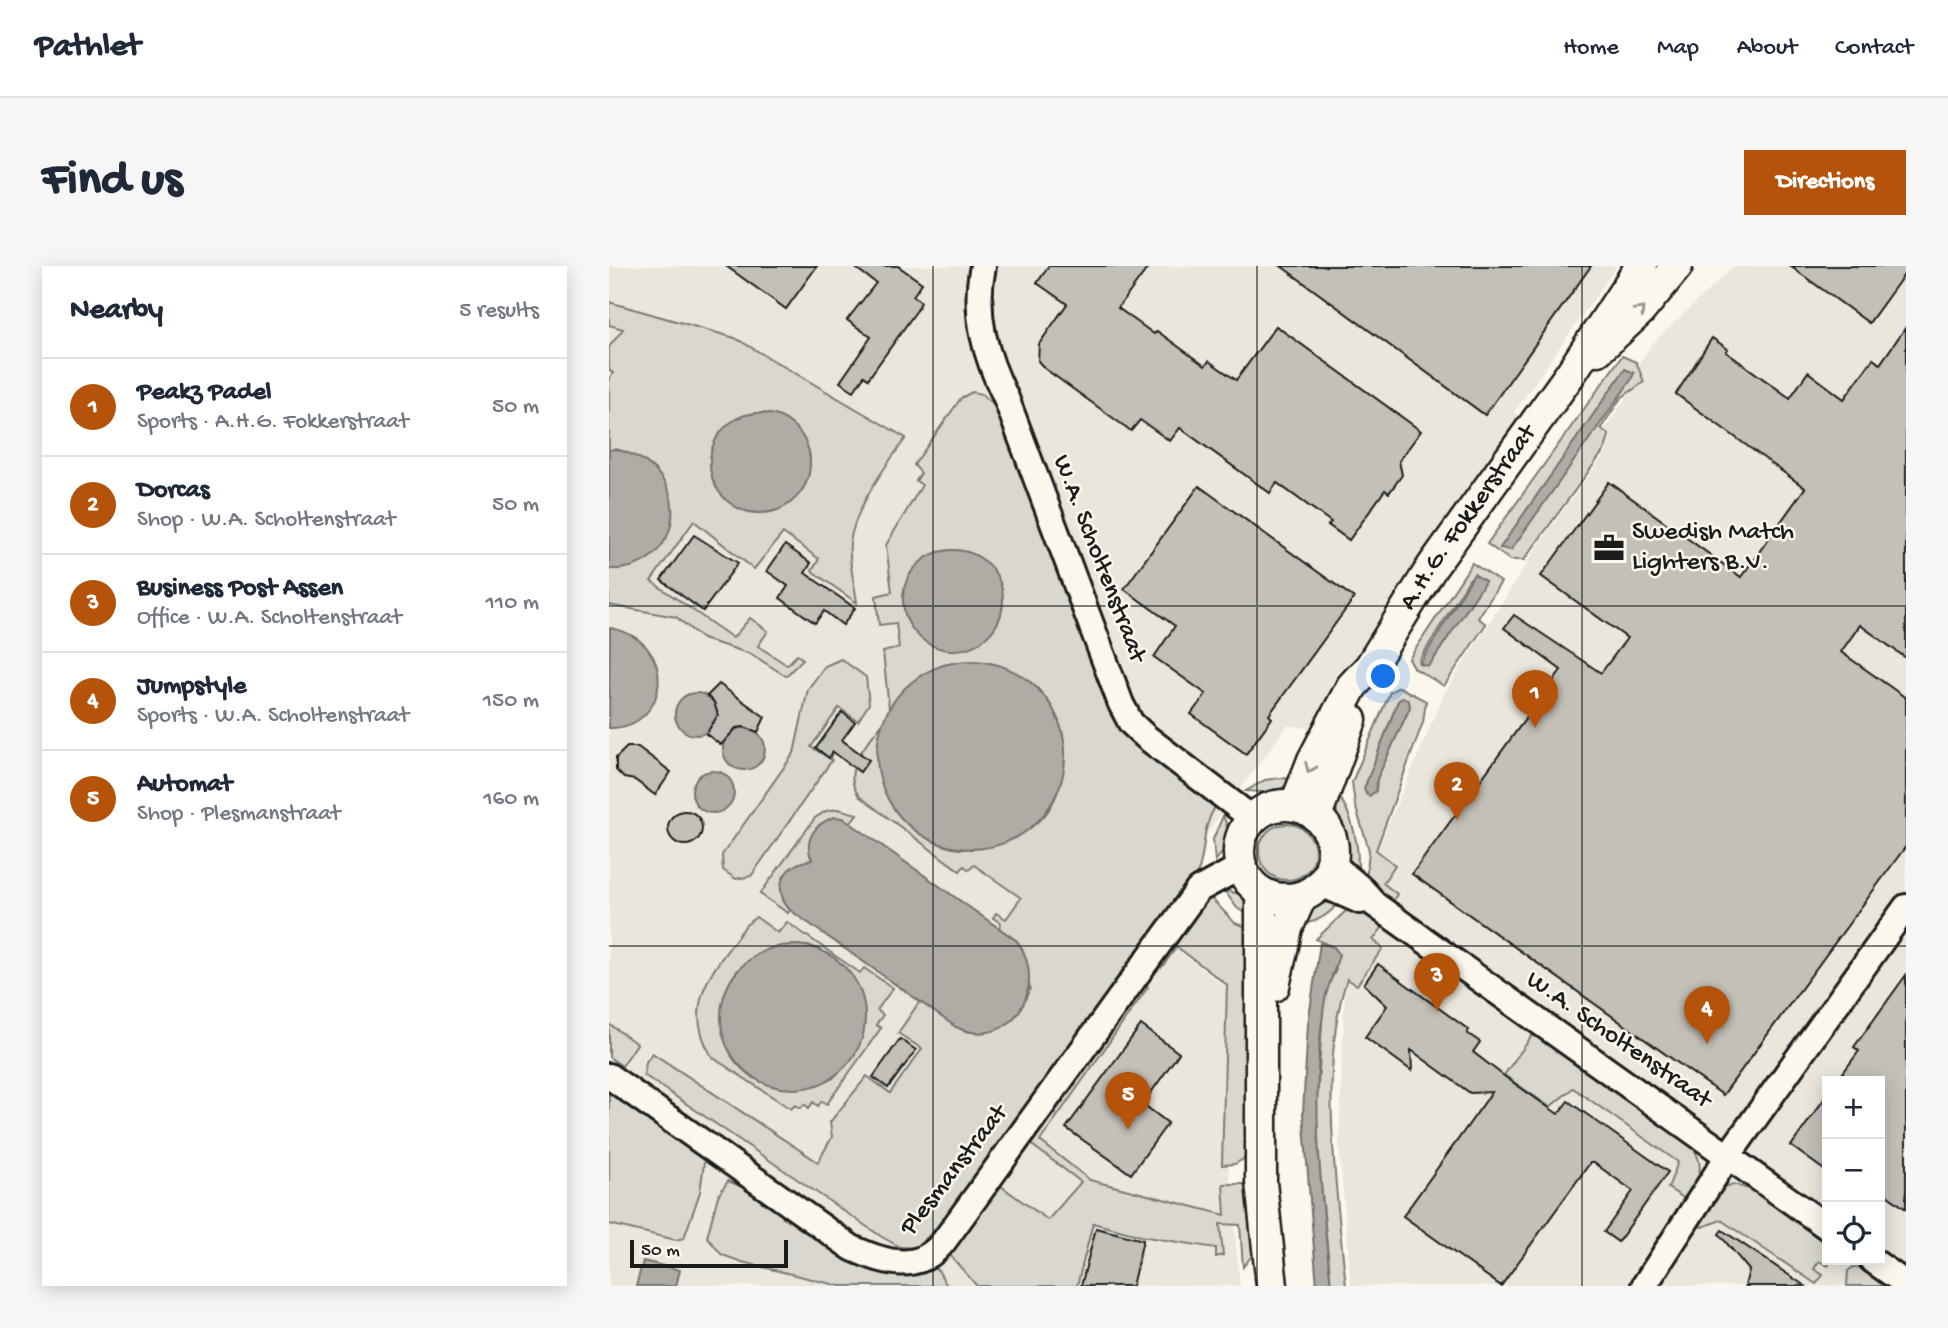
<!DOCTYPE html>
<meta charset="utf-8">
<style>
body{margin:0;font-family:"Gochi Hand",sans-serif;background:#f6f6f7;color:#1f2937}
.controls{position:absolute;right:21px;bottom:21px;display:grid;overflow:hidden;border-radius:0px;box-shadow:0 4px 18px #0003}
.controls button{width:63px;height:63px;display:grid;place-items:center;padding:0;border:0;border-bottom:2px solid #e0e1e3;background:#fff;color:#1f2937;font:35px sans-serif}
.scale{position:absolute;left:21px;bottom:18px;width:158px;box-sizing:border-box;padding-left:7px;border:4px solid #1c1c1c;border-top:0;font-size:19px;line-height:24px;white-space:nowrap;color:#1c1c1c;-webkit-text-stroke:5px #fbf7ec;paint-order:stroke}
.you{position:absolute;left:775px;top:411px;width:24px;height:24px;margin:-18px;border:5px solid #fff;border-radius:50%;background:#1a73e8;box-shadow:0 0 0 10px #1a73e833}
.badge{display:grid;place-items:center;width:46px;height:46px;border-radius:50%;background:#b45309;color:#fff;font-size:23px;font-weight:700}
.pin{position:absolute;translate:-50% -58px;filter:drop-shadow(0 2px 4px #0008)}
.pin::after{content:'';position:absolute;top:37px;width:24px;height:21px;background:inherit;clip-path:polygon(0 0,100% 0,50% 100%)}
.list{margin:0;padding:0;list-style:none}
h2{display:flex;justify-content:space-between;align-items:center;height:91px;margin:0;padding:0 28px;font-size:30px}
h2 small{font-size:23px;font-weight:400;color:#747a83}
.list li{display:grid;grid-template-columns:46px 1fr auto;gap:21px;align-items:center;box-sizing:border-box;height:98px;padding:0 28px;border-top:2px solid #e0e1e3}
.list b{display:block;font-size:26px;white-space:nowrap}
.list p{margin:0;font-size:23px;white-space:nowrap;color:#747a83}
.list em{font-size:23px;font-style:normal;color:#747a83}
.icon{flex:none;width:38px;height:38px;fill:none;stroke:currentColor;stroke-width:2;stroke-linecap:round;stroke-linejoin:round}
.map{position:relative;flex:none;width:1297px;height:1020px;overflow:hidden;border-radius:0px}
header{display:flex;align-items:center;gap:42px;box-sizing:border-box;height:98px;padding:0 35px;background:#fff;border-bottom:2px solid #e0e1e3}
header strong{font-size:33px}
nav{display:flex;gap:38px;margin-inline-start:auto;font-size:24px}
.intro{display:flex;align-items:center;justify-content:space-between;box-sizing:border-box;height:168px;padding:0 42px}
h1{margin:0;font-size:49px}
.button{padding:18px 32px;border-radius:0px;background:#b45309;color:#fff;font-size:24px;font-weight:700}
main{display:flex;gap:42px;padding:0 42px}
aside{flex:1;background:#fff;border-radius:0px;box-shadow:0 4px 18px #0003}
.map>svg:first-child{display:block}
</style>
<header>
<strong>Pathlet</strong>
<nav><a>Home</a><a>Map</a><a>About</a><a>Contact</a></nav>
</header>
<div class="intro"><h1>Find us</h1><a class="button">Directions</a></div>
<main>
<aside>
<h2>Nearby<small>5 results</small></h2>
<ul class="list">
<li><span class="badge">1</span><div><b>Peakz Padel</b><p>Sports · A.H.G. Fokkerstraat</p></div><em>50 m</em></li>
<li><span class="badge">2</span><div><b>Dorcas</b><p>Shop · W.A. Scholtenstraat</p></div><em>50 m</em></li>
<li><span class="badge">3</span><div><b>Business Post Assen</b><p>Office · W.A. Scholtenstraat</p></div><em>110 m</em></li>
<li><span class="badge">4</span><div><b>Jumpstyle</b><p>Sports · W.A. Scholtenstraat</p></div><em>150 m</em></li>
<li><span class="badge">5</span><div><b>Automat</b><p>Shop · Plesmanstraat</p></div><em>160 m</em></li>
</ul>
</aside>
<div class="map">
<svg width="1297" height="1020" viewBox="0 0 1297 1020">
<rect width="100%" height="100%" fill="#fbf7ec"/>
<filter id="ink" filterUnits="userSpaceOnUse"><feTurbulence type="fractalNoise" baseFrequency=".0143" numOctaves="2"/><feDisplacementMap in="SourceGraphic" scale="14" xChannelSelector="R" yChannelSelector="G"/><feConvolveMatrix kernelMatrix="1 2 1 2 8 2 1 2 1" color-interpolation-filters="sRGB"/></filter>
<g filter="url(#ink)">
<g fill="#eae6dc" fill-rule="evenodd">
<polygon points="0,0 1008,0 905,146 913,154 714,465 679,459 532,655 620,724 615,852 631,1020 0,1020"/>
<path d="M1125,0H1297V1020H742L730,880L736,716L767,587L835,428L936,269L998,185L996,163L1023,123L1021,110L1043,78ZM1218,815H1271V994H1218Z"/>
</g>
<g fill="#dad7ce" stroke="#7b7a75" stroke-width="2" fill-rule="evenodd">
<path d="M0,36L126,72L297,172C277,199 245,243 241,277C239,296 246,318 248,337L203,305L210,293L174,267L145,303L85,255L42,315L124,372L141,352L159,365L149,380L178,399L188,389L194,393L177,410L142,388L94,373L67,351L0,339V113L4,107L0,104V81L14,63L0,59ZM151,147L200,185C205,221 177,250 141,246L102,186C109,165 128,150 151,147Z"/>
<polygon points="1013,90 1027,96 1035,116 1012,132 992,162 1000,169 996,183 915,294 901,294 878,278"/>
<path d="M363,126L373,128L387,140L504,444L607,539C591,566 598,580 589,606L336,954L307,982L291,981L273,971L35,809L37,796L43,787L209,896L223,871L221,856L258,810L281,827L313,783L289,767L311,735L347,761L398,758L414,739L421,722L408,675L390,662L392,657L384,652L387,647L397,653L412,632L365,599L360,604L355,600L351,605L251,531C229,505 259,478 274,456C261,502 275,550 320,573C330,578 345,584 356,583C365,582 419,564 426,558C448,544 459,500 455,476C453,459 446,446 437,432L341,397C315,406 296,420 280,443L274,386L290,382L287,357L270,359L267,330L283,326L277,279L313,219L307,215L312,207L305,199L352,132ZM304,304L376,372L356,382L334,383L295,336L299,313Z"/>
<path d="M863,297L892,316L869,352L877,358L835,420L805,402L800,393ZM861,312L876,315L822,397L819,400L811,398L810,395Z"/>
<polygon points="232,393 257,411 260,438 249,455 230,442 202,481 223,494 142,610 127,613 114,604 113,589 185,487 199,423 216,400"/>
<path d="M790,421L817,435L814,456L767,584L786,599L774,617L788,628L783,637L757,616L760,584L746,539L743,516L781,426ZM794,431L801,441L772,504L757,528L755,523L789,435Z"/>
<polygon points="671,512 685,513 667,527 637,525 656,514"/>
<path d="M728,528C743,546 752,585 748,607C735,594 725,546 728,528Z"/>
<polygon points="229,543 248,548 241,557 226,551 210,559 201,589 204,594 188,598 174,635 181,644 179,647 151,628 206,552 217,545"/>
<path d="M614,550C623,567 619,582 606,595L604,573Z"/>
<circle cx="678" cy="586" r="28"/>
<polygon points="615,624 634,629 642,651 628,642"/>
<polygon points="600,630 626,657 640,662 639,890 626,898 613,899 618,719 568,681 552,702 550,699 592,632"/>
<path d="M721,636L729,638C717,651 706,657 688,659L703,640Z"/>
<path d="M748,641L775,659L764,674L774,682L748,719L738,713C709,797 728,931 737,1020H722L708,877V834L714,742L718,721L727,704L724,681L707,673L740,642Z"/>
<path d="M147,651L169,667L178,656L251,707L255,702L284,722L268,744L274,749L267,759L272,762L218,838L213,835L209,840L204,836L200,842L195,838L192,842L186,839L182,843L103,791C70,736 106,703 137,659ZM202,680C265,707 273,768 223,813C205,814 168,820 152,815C141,812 129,800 123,791C120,785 117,728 119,721C130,688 173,680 202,680Z"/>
<polygon points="535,719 539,721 431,875 481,914 616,949 614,918 635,918 642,928 645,987 634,1001 631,959 611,958 614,989 607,991 607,982 532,970 484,957 468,1020 368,1020 339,987 389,918 439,954 472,916 419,876"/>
<polygon points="0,758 28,778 13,800 0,791"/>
<path d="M923,770H929L1085,883C1097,903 1088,916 1076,933L1059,922L1069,896L964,822L941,841L895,809Z"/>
<polygon points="0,821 96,890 91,926 75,972 67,974 0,958"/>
<polygon points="119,915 141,924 237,993 321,1001 329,1004 338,1020 231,1020 133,996 113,989 98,971 109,930"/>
<polygon points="1124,918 1146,925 1218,977 1218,994 1223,994 1219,1000 1210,995 1205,1003 1214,1009 1207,1018 1112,954 1093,961 1086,955 1111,923"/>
<polygon points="1244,1001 1252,1002 1278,1020 1238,1020 1239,1005"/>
</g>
<g fill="#afaca5" stroke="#74726e" stroke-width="2">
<polygon points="1016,103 1025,107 1022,114 902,284 891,282"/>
<circle cx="151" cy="197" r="50"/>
<path d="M6,183C92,203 74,307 0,303V184Z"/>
<circle cx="344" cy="334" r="50"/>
<polygon points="865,308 876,315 874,319 822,397 819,400 811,398"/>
<path d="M1,362C71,375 61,463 0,462Z"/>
<circle cx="362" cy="489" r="94"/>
<circle cx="87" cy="448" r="21"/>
<polygon points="794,431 800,435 801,441 768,513 767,525 760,530 755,523 789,435"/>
<circle cx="135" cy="483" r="21"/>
<circle cx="104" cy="526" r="21"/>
<path d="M226,551L234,552L408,675C441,720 402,787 347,761L181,644C162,621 175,597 203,594C194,574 206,557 226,551Z"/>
<path d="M711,677L725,681L730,688C726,706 717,721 715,740C701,833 712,927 722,1020H708L694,847L699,758Z"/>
<circle cx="184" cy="751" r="72"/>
<polygon points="34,995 71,1004 67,1020 27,1020"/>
</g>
<g fill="#c3c0b8" stroke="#1c1c1c" stroke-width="2">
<polygon points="117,0 208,0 177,43"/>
<polygon points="244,0 289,0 313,17 304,30 312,36 308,44 259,113 255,110 245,125 231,116 262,71 238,54 267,17"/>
<polygon points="440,0 540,0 509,42 545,68 548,65 596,100 600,95 627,114 667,60 812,165 790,195 793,209 780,227 776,224 740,274 719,259 722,256 668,217 661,227 571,162 561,175 531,154 522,165 435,102 429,95 430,78 458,38 428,17"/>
<polygon points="672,0 982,0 876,149"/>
<polygon points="1181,0 1297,0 1297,6 1260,57"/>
<polygon points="1297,61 1297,392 1251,359 1232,386 1297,432 1297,580 1114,829 803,608 952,404 895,362 905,349 992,407 1018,372 932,310 1000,216 1132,311 1196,222 1067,128 1103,72 1119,83 1117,86 1181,132 1199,106 1235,133 1264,93 1271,98"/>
<polygon points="590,220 745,332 660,449 663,452 637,488 582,448 597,428 545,391 566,360 515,323"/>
<polygon points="85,269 129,297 94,345 52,314"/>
<polygon points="176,279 202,297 196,307 246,342 234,359 215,345 206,357 171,332 179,320 158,305"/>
<polygon points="110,418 156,451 149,466 135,461 127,462 112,479 97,468 109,449 105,436 98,430"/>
<polygon points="233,446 246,456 233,474 260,494 251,506 224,486 220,492 207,482"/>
<polygon points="18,481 29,481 62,506 46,529 26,514 15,512 7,504 7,492"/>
<circle cx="76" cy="562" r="17"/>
<polygon points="769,698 860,764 858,767 871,776 864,786 895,810 949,848 959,835 1059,906 1009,976 995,966 1024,925 985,897 981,897 892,1020 794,950 883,826 861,827 802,784 803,805 756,771 778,740 755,718"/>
<polygon points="1297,709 1297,943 1271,924 1271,815 1228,815 1250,785 1245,781"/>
<polygon points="532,759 570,787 534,838 559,857 522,908 457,862"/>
<polygon points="291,773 307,784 279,822 264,811"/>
<polygon points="1218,829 1218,906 1182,880"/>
<polygon points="487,962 534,974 523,1020 472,1020"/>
<polygon points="1113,964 1196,1020 1136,1020 1140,1004 1110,968"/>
</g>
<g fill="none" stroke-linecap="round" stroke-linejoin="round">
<g stroke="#1c1c1c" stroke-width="30">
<g id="minor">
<path d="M374,0C364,48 376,89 397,132L512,438L522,457L537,471L644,553"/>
<path d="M723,596C736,612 754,620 765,638L1218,961"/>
<polyline points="712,618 751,635"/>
<path d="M0,810L243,982C276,997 310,1008 335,975L589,624L633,600"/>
<polyline points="1263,994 1297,1018"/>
<polyline points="1035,1020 1119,890 1297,641"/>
</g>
</g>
<g stroke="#1c1c1c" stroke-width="35">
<g id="tertiary">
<polyline points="989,84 1031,45 1068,0"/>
<circle cx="677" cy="586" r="47"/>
<path id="s1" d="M686,540L704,494L743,420L761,401L823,301L962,107L1032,0"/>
<polyline points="707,550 742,454"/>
<polyline points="652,626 652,916 663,1020"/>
<polyline points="665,720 678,662 692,631"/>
</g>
</g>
<use href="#minor" stroke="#fbf7ec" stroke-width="24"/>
<use href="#tertiary" stroke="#fbf7ec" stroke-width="30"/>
</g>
<defs><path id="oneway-chevron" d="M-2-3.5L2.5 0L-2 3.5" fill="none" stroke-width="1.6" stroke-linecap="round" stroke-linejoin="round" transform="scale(1.75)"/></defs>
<g stroke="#97948e">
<use href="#oneway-chevron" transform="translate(1031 45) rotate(-47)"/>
<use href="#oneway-chevron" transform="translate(701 502) rotate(112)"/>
</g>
</g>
<path fill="none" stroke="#1c1c1c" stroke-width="2" stroke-opacity="0.55" d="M324,0V1020M648,0V1020M973,0V1020M0,340H1297M0,680H1297"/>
<defs>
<g id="office-bare" transform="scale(2.415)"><path d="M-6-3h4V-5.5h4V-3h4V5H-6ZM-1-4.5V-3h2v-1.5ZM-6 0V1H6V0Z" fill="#1c1c1c" stroke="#fbf7ec" stroke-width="2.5" paint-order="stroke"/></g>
</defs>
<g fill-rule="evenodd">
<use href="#office-bare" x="1000" y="282"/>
</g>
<g text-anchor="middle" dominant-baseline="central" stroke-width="5" stroke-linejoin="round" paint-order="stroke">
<g font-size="26" fill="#1c1c1c" stroke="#fbf7ec">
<text stroke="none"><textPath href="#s1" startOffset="338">A.H.G. Fokkerstraat</textPath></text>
<text transform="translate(489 293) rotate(69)">W.A. Scholtenstraat</text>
<text transform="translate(1009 775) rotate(35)">W.A. Scholtenstraat</text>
<text transform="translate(346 905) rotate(-52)">Plesmanstraat</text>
</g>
<g font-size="26" fill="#1c1c1c" stroke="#fbf7ec" text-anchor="start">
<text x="1023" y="267">Swedish Match<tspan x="1023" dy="30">Lighters B.V.</tspan></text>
</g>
</g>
</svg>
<div class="controls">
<button>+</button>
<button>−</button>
<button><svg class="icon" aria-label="locate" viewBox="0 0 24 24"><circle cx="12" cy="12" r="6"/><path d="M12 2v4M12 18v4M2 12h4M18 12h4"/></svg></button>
</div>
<div class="scale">50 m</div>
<div class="you"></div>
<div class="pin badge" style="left:926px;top:462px">1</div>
<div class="pin badge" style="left:848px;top:554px">2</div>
<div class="pin badge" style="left:828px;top:745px">3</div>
<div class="pin badge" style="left:1098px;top:778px">4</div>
<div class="pin badge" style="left:519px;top:864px">5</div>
</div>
</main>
